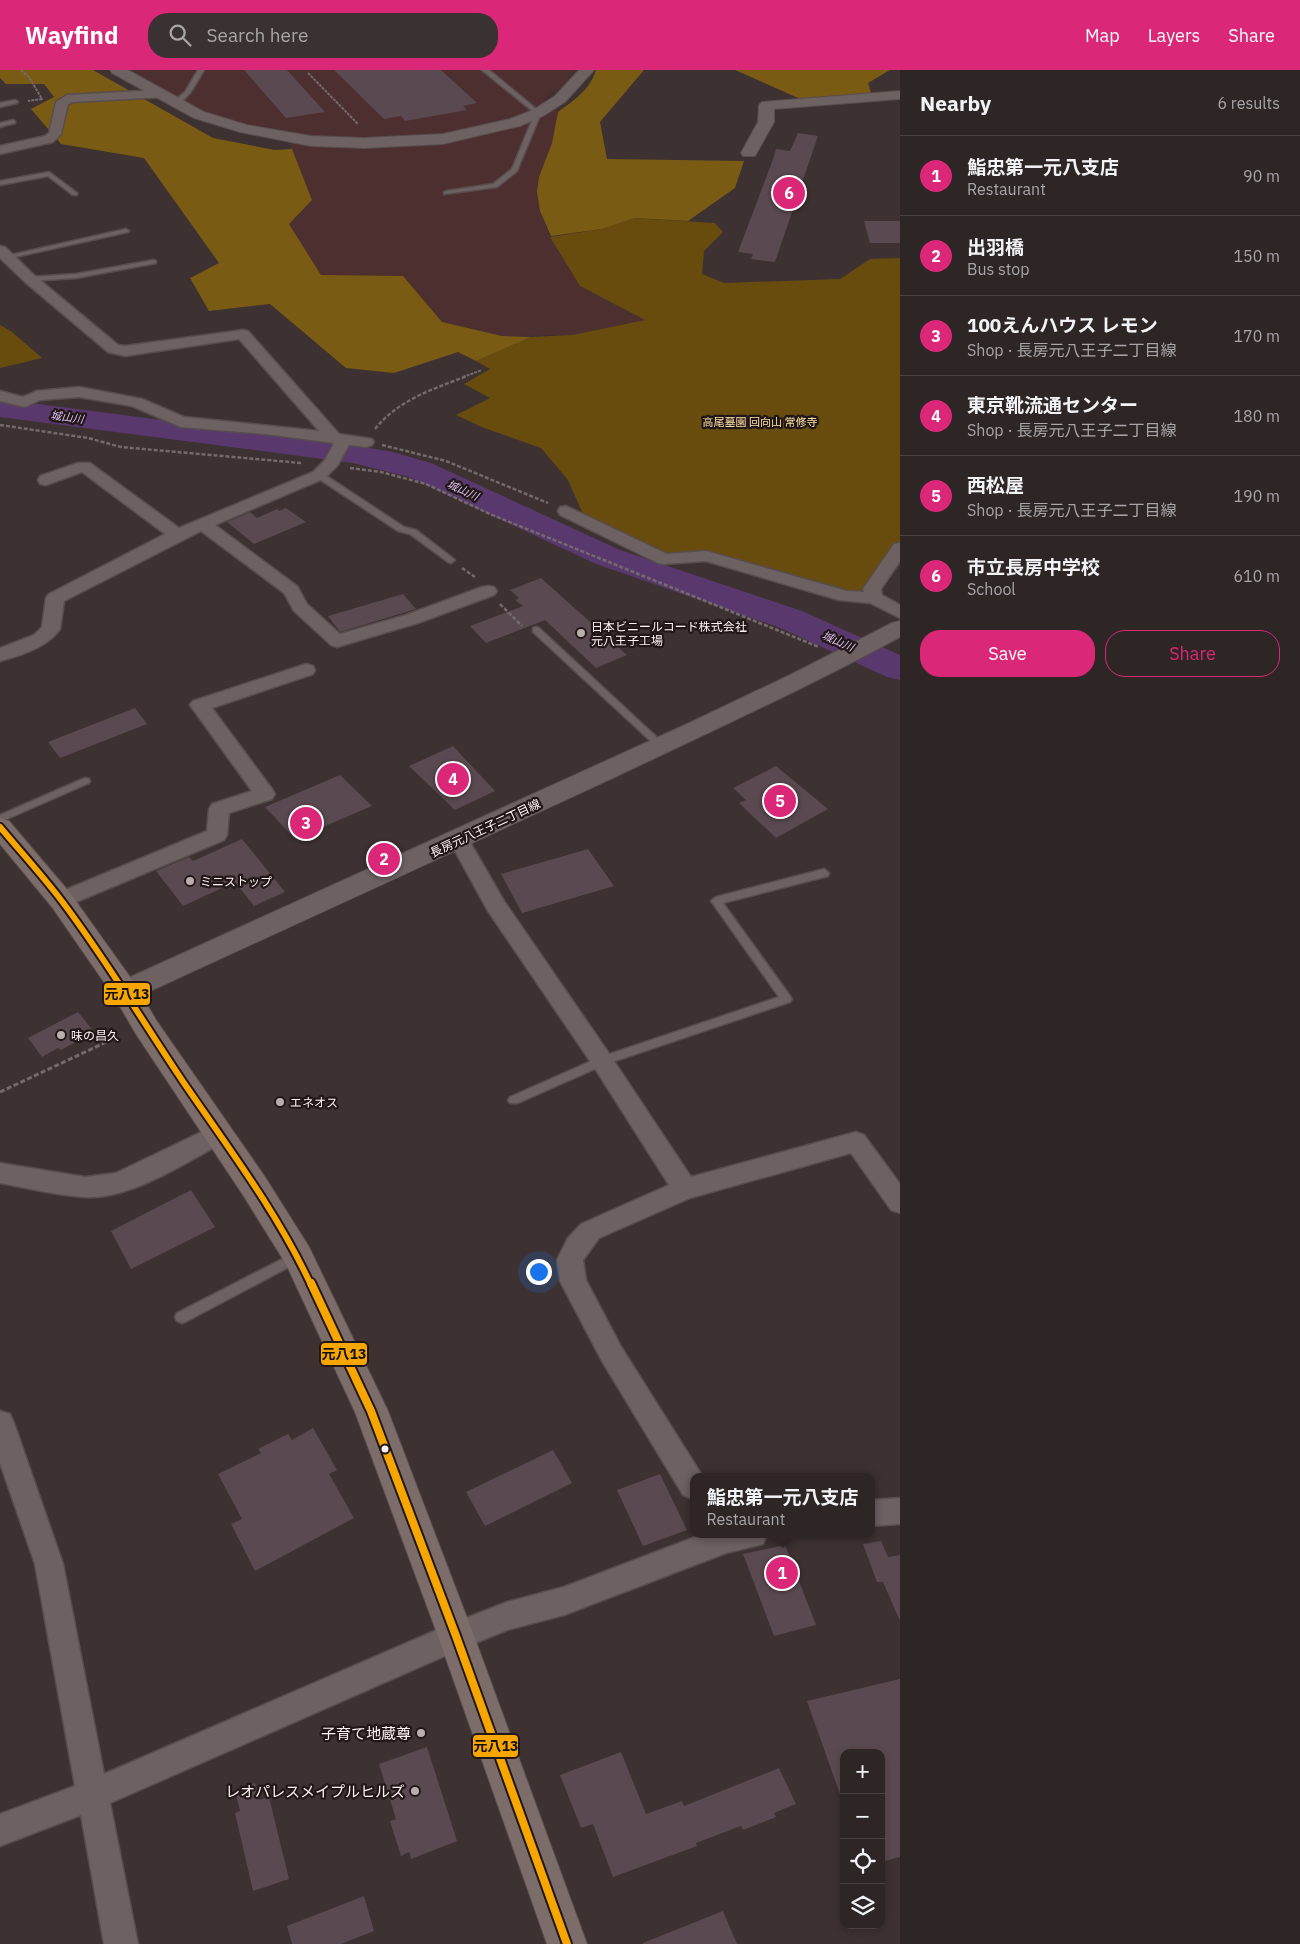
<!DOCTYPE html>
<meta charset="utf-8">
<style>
body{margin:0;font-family:"IBM Plex Sans","Noto Sans JP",sans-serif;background:#3a3132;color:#f1f3f6}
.controls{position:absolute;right:15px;bottom:15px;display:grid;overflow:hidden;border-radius:10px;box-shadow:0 2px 8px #0003}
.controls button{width:45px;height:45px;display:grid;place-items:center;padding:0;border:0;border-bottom:1px solid #494242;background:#2e2525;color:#f1f3f6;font:25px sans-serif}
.you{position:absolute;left:538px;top:1201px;width:18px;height:18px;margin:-12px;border:4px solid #fff;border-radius:50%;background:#1a73e8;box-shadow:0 0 0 8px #1a73e833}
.badge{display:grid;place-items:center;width:32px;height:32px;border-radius:50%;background:#db2777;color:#fff;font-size:16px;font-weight:700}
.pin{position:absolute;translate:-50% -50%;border:2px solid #fff;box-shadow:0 1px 5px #0006}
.popup{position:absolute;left:690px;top:1403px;width:185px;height:65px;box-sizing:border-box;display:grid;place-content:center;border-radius:10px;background:#2e2525;filter:drop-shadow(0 1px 4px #0005);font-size:16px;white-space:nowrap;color:#a7a5a7}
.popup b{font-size:19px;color:#f1f3f6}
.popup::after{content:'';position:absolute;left:50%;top:100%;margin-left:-10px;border:10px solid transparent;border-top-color:#2e2525}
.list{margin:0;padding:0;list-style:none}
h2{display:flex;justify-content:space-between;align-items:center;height:65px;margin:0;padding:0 20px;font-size:21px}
h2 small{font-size:16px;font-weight:400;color:#a7a5a7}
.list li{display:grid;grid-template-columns:32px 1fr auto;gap:15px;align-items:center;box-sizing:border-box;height:80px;padding:0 20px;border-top:1px solid #494242}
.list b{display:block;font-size:19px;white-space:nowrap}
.list p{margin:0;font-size:16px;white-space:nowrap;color:#a7a5a7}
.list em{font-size:16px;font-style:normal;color:#a7a5a7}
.actions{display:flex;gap:10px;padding:15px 20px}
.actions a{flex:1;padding:11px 0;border:1px solid #db2777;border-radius:20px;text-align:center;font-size:18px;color:#db2777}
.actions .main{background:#db2777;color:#fff}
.icon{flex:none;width:28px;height:28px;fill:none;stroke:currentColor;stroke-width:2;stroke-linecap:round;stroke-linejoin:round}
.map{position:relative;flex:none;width:900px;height:1874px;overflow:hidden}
header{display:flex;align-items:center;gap:30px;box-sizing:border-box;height:70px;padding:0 25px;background:#db2777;color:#fff}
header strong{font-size:24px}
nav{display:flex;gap:28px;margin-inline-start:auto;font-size:18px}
.search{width:350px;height:45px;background:#3a3132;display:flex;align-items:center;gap:12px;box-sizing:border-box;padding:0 18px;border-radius:20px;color:#a7a5a7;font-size:19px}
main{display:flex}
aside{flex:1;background:#2e2525}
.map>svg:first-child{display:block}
</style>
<header>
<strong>Wayfind</strong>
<div class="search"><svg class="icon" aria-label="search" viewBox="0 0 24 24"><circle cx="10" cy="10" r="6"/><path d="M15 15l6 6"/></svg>Search here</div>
<nav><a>Map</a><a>Layers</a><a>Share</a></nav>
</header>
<main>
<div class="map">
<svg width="900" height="1874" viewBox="0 0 900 1874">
<rect width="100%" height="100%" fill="#3d3131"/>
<polygon fill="#4d2f30" points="130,0 575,0 562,16 544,29 558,42 552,73 539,107 540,141 550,167 580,216 646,250 572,265 502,266 442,252 403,206 321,205 289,153 312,130 288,69 215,47"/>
<g fill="#674c0e">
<polygon points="632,148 715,153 723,162 704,181 702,204 724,213 840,209 870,189 900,188 900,478 862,527 783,503 706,483 662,485 587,453 568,410 541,378 484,358 456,345 490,328 464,314 490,299 476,291 531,267 572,265 645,250 580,216 550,167 602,159"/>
<polygon points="0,255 12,262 42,288 0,298"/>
</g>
<g fill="#7a5b13">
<polygon points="0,0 93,0 213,68 275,80 292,79 312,130 289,154 321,205 403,206 442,252 502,266 531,267 476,291 458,282 394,303 346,298 270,234 209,241 190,208 219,193 144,88 61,74 31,39 54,27 44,14 6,14 0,8"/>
<path d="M596,0H644L600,52L607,89L744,91L735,118L688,151L634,148L602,159L551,166L540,141L537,122L539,107L552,73L558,42C574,30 590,20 596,0Z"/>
<polygon points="735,0 890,0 868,13 873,30 814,35"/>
</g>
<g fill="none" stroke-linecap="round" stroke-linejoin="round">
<polygon fill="#58386d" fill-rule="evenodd" points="0,329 353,375 393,382 431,393 620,480 802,541 900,585 900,610 887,607 778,557 596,494 409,407 353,393 0,347"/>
</g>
<g fill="#5a4950">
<polygon points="244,0 287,0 325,42 286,48"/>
<polygon points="334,0 441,0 477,33 463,36 467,40 405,51 401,46 384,49"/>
<polygon points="798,63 818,66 775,192 751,189 753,184 738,182 772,92 776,79 790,81"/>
<polygon points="864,151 900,151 900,173 870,173"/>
<polygon points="286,438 306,452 254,474 227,452 250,442 257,448 277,439 279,441"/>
<polygon points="541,508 627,585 596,598 545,550 486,573 470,556 523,536 515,530 519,528 510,520"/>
<polygon points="403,524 416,539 340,562 328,546"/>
<polygon points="135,638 147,654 60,688 48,672"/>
<polygon points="453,676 495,721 455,740 409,696"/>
<polygon points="776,696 828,739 776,768 739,733 746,730 733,718"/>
<polygon points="340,705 372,736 295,769 265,737"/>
<polygon points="242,769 285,822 254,836 235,812 183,836 156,801 189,787 193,791"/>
<polygon points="588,779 614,816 522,843 501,804"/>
<polygon points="78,942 94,962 61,980 58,978 42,987 28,968"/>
<polygon points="191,1120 215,1157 131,1199 111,1161"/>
<polygon points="313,1358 337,1400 329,1404 354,1448 255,1501 231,1454 242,1449 218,1404 261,1383 258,1379 288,1364 292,1370"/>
<polygon points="553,1380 572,1413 485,1456 466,1422"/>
<polygon points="660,1404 687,1460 643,1476 617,1420"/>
<polygon points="881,1471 888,1487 900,1485 900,1551 883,1512 877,1512 863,1474"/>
<polygon points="785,1475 816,1555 774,1566 743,1484"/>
<polygon points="900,1609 900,1787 881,1792 881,1683 844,1683 844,1727 841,1727 807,1631"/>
<polygon points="427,1677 457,1771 411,1789 409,1782 401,1786 390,1751 396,1749 379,1694"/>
<polygon points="621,1682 646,1744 682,1731 684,1736 779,1698 796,1734 774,1743 776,1747 743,1760 741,1756 696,1773 697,1776 613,1807 593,1754 581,1758 560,1705"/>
<polygon points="255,1713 259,1730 269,1727 289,1809 253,1821 235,1743 240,1741 235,1720"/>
<polygon points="364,1826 374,1861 341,1874 292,1874 287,1856"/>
<polygon points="723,1841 737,1874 643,1874 643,1873"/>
</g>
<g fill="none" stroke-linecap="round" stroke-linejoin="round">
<g stroke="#584d4d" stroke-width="3">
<g id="service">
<path d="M198,0H204C197,11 188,33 174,33V31L185,22Z"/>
<polygon points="482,0 489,0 541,43 517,101 497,117 444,124 444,122 446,121 493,114 512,99 535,43"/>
<polygon points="15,30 18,32 17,33 0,37 0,33"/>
<polygon points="13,50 15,51 15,53 0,57 0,53"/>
<polygon points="49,102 77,123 77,125 73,125 48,106 0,115 0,111"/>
<polygon points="126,159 129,161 128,162 6,189 2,187"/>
<polygon points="154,190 156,191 156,193 76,208 30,211 26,209 30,207 76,204"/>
<polygon points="316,403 322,403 404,457 416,460 455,490 451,493 448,492 410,464 398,461 316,407"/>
<polygon points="536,557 539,558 663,673 665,675 663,677 657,677 533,562 533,558"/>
<polygon points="85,708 89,709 90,711 89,713 0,752 0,745"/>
<polygon points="824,799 829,803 828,806 723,833 790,926 792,929 790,932 606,994 518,1033 510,1033 508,1030 510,1027 598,988 779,927 711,831 716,827"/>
<polygon points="298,1181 302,1182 304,1186 302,1190 187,1251 182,1253 177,1251 175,1247 177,1243"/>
</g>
</g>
<g stroke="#584d4d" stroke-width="3">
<g id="minor">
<polygon points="159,20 163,21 165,24 163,27 73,32 68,34 61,64 53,72 0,84 0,76 45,66 49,63 56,32 67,25"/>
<path d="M0,176L5,177L35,206L118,275L125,276L243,260L248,261L339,364L372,369L374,372L372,375L366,377L349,375L338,395L325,408L215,455L297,516L307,534L340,564L406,545L482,517L488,516L494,517L497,521L494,525L418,553L337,577L331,575L294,541L284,523L201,461L64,531L60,559C48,577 20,586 0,591V578L34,565L42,557L46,528L49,524L165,464L82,402L46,415L40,414L38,410L40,406L78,393H90L179,458L313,402L325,390L334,373L265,364L181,357L132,336L79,327L40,330L25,337L0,331V321L23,327L37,321L79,317L142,329L184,347L319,361L239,269L125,286L108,282L25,212L0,188Z"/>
<polygon points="566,436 667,484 706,481 847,521 864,522 863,519 894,474 900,473 900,491 881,519 882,525 900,535 900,548 870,533 839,530 706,491 664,494 658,493 560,445 558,441 560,437"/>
<polygon points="306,594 313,596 315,600 313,604 212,638 272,719 275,724 272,729 229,743 227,765 224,770 69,835 61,838 53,835 50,830 53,825 207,761 209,739 212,734 252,721 190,635 193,631"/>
<polygon points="459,763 466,765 504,831 610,985 691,1107 856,1062 864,1065 900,1114 900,1143 891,1140 851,1083 690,1128 599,1168 583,1190 586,1210 620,1275 703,1407 693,1407 693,1429 683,1425 602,1291 560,1211 557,1190 568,1168 581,1154 669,1115 594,997 488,841 449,770 452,765"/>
<path d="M218,1054L226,1057L230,1064L226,1071C186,1092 131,1130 84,1127C56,1125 27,1118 0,1113V1093L85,1107L116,1103Z"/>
<polygon points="0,1341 10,1344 14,1353 63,1494 104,1704 446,1556 507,1532 564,1517 703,1464 767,1464 763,1474 726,1483 564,1545 507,1560 463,1578 110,1733 138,1874 104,1874 81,1745 0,1776 0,1744 75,1716 35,1494 0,1393"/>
<polygon points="900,1428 900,1454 871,1456 871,1430"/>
</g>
</g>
<g stroke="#584d4d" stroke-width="2">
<g id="tertiary">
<polygon points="110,0 128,0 204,42 247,55 311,66 364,68 443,64 510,49 533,40 555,26 579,0 594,0 565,32 543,46 520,56 443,74 364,78 311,76 240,62 194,48 112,3"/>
<polygon points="900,21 900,29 774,39 774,52 755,86 743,86 741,83 758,52 759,35 762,32"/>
<path d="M900,551V567C808,617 712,661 617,706C457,781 296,854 135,928L125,931L115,928L111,921L115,914L687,654L790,605L892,553Z"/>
</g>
</g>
<g stroke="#584d4d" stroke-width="2">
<polygon id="primary" points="0,748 9,751 70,823 135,914 156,950 265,1107 309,1177 388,1341 474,1566 587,1874 547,1874 438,1566 355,1342 286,1194 243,1125 136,964 115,928 52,837 0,774"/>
</g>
<g stroke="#746a6b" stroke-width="2" stroke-dasharray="3 1" stroke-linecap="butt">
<polyline points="21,0 29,7 42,29 28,31"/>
<polyline points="308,3 358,54"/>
<polyline points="463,307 482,300"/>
</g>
<g stroke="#746a6b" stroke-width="2.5" stroke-dasharray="4 2" stroke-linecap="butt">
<polyline points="0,355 88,368 121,377 301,393"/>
<path d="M375,359C398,330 433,319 467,306"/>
<polyline points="382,375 446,391 548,433"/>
<polyline points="350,398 381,402 426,414 490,444 819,577"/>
<polyline points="462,498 475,507"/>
<polyline points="500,534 522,556"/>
</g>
<polyline stroke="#746a6b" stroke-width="3" stroke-dasharray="5 2.5" stroke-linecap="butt" points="0,1022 117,967"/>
<use href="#service" fill="#6d6162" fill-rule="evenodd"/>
<use href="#minor" fill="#6d6162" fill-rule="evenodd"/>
<use href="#tertiary" fill="#6d6162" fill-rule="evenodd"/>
<use href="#primary" fill="#7d6d6a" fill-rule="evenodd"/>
<g stroke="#221717" stroke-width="10">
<path id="bus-1-far1" d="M0,757C20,781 42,805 61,830C106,889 144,954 186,1016C230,1080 278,1144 311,1215"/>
</g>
<g stroke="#221717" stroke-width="12">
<polyline id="bus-1" points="311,1213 371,1341 456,1566 567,1874"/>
</g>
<use href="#bus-1-far1" stroke="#f7a600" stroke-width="6"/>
<use href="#bus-1" stroke="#f7a600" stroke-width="8"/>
</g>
<g fill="#bbaeae" stroke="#221717" stroke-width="2">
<circle cx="581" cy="563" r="5"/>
<circle cx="190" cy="811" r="5"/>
<circle cx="61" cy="965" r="5"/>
<circle cx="280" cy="1032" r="5"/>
<circle cx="421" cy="1663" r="5"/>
<circle cx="415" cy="1721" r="5"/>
</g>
<circle fill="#fff1f1" stroke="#221717" stroke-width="2" cx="385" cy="1379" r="4.5"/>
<g text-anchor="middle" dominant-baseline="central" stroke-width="4.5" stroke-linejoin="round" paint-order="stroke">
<g font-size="11" font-style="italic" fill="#dec1f6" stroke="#221717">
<text transform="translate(67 347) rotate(8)">城山川</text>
<text transform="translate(463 420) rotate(25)">城山川</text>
<text transform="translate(838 571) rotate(24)">城山川</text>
</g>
<g font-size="11" fill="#fde1a8" stroke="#221717">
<text x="760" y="352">高尾墓園 回向山 常修寺</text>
</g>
<g font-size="12" fill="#fff1f1" stroke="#221717" text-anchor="start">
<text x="591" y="556">日本ビニールコード株式会社<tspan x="591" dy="14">元八王子工場</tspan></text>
<text x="200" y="811">ミニストップ</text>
<text x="71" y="965">味の昌久</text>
<text x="290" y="1032">エネオス</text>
</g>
<g font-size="12" fill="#fff1f1" stroke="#221717">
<text transform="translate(485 758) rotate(-25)">長房元八王子二丁目線</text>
</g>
<g font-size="15" fill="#fff1f1" stroke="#221717" text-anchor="end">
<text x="411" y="1663">子育て地蔵尊</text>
<text x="405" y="1721">レオパレスメイプルヒルズ</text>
</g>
</g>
<g stroke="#221717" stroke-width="2">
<rect x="103" y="912" width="48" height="24" rx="5" fill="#f7a600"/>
<rect x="320" y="1272" width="48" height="24" rx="5" fill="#f7a600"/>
<rect x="472" y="1664" width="47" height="24" rx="5" fill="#f7a600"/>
</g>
<g font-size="14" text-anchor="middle" font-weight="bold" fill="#111">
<text x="127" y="929">元八13</text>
<text x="344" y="1289">元八13</text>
<text x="496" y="1681">元八13</text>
</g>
</svg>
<div class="controls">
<button>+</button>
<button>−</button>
<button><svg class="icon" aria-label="locate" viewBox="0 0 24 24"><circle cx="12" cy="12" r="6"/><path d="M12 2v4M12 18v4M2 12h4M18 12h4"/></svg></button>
<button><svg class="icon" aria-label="layers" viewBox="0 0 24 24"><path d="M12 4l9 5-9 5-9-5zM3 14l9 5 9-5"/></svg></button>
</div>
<div class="you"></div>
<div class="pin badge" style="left:782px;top:1503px">1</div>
<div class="popup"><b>鮨忠第一元八支店</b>Restaurant</div>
<div class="pin badge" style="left:384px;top:789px">2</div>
<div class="pin badge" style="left:306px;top:753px">3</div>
<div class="pin badge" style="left:453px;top:709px">4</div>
<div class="pin badge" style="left:780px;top:731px">5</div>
<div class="pin badge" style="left:789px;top:123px">6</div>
</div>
<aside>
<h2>Nearby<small>6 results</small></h2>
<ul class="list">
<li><span class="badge">1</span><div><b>鮨忠第一元八支店</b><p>Restaurant</p></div><em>90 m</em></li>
<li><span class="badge">2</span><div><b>出羽橋</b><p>Bus stop</p></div><em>150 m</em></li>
<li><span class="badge">3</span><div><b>100えんハウス レモン</b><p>Shop · 長房元八王子二丁目線</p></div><em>170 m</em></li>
<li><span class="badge">4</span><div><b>東京靴流通センター</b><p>Shop · 長房元八王子二丁目線</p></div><em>180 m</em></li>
<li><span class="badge">5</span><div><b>西松屋</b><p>Shop · 長房元八王子二丁目線</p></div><em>190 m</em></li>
<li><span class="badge">6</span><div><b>市立長房中学校</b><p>School</p></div><em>610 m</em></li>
</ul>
<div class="actions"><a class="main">Save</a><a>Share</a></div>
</aside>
</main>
